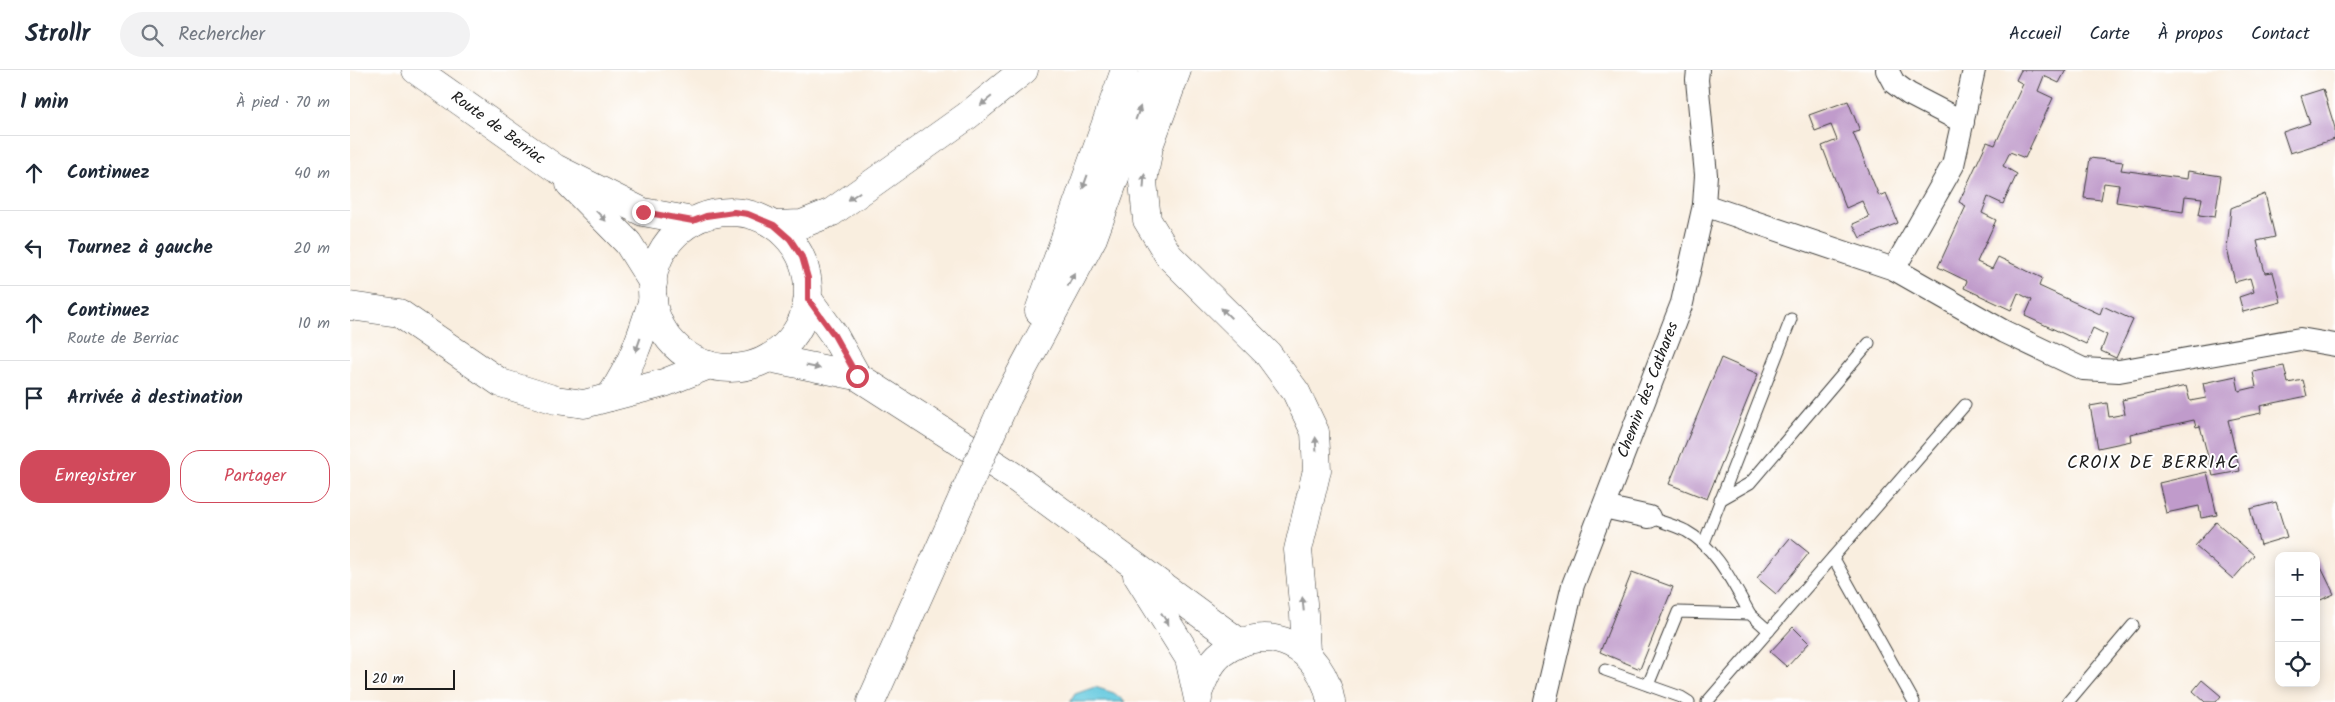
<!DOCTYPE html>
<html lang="fr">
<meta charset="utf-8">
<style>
body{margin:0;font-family:Kalam,sans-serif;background:#f2f2f3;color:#1f2937}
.controls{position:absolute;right:15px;bottom:15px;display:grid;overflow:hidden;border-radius:10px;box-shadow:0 2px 12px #0003}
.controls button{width:45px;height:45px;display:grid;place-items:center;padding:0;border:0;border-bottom:1px solid #e0e1e3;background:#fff;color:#1f2937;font:25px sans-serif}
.scale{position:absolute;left:15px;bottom:12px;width:90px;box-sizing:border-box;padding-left:5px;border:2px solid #1c1c1c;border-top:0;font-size:14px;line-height:18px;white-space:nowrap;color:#1c1c1c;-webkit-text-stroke:4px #fff;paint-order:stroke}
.stop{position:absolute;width:15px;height:15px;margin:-11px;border:4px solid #d1495b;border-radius:50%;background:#fff}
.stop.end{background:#d1495b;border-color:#fff;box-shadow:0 1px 5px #0008}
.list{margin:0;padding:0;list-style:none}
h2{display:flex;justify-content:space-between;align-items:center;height:65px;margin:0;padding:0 20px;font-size:21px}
h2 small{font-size:16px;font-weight:400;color:#747a83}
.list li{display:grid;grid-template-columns:32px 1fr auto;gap:15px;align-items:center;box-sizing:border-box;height:75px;padding:0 20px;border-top:1px solid #e0e1e3}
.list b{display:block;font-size:19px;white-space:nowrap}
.list p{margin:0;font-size:16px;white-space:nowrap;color:#747a83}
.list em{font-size:16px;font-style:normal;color:#747a83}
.actions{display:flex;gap:10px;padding:15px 20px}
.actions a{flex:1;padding:11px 0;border:1px solid #d1495b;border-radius:20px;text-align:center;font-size:18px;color:#d1495b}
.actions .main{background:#d1495b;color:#fff}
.icon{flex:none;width:28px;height:28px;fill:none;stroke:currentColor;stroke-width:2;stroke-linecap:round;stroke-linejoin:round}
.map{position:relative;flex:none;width:1985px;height:632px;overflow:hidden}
header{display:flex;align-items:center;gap:30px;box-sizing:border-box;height:70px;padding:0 25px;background:#fff;border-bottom:1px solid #e0e1e3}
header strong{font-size:24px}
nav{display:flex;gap:28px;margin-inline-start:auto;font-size:18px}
.search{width:350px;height:45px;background:#f2f2f3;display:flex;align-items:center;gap:12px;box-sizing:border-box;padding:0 18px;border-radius:28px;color:#747a83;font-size:19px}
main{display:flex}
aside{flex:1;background:#fff}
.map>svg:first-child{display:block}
</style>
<header>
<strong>Strollr</strong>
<div class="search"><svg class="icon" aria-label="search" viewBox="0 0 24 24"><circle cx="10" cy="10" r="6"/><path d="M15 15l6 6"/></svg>Rechercher</div>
<nav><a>Accueil</a><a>Carte</a><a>À propos</a><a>Contact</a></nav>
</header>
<main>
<aside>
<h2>1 min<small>À pied · 70 m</small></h2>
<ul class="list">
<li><svg class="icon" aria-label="ahead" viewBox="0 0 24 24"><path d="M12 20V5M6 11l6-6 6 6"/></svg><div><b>Continuez</b></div><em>40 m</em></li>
<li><svg class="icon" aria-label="left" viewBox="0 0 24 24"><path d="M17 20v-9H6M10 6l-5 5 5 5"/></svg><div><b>Tournez à gauche</b></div><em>20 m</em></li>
<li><svg class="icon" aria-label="ahead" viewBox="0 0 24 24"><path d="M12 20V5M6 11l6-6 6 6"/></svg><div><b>Continuez</b><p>Route de Berriac</p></div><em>10 m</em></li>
<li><svg class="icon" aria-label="arrive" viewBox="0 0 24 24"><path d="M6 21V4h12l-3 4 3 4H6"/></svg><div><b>Arrivée à destination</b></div></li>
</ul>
<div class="actions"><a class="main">Enregistrer</a><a>Partager</a></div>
</aside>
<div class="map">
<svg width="1985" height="632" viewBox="0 0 1985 632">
<rect width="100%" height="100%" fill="#fff"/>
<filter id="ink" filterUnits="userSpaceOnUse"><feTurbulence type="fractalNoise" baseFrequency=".02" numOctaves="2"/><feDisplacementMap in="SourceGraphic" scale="10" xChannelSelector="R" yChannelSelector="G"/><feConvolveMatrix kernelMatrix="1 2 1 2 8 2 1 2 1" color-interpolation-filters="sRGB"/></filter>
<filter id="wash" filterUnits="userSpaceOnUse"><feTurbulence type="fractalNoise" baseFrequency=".0096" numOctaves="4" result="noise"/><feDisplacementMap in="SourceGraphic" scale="20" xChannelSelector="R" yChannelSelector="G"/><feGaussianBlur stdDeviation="1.12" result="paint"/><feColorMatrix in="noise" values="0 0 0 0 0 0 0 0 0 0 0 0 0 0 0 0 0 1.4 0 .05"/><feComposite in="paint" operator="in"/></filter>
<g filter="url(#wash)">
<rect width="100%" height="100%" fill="#f9eedf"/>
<polygon fill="#61c8de" stroke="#3e727d" points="745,617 764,623 775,632 720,632 725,624"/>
<g id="blocks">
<g fill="#c09bcb">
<polygon points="1671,0 1716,0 1709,13 1694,6 1688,21 1703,28 1675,88 1660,82 1653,96 1667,104 1653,134 1638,127 1632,143 1646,150 1627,192 1642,199 1648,187 1692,208 1689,216 1750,244 1753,236 1783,250 1766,288 1751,281 1757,265 1743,258 1736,274 1675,246 1682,230 1668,223 1661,240 1614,218 1617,211 1588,197 1616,136 1609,132 1637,72 1645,75 1673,14 1666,10"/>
<polygon points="1973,19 1985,58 1985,69 1940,83 1933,62 1960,53 1951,26"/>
<polygon points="1498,31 1510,61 1503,63 1529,126 1536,123 1548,153 1510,168 1503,154 1519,147 1512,131 1496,138 1472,76 1487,70 1481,55 1465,61 1459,45"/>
<polygon points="1740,88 1773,92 1771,100 1837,109 1838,101 1871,106 1865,147 1849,145 1852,128 1835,126 1833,142 1766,132 1769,115 1754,113 1751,130 1734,128"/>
<polygon points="1915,124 1925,167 1907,171 1915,203 1923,202 1931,232 1893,242 1889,227 1904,222 1900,208 1885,212 1877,179 1881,138"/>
<polygon points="1371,288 1408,304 1357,429 1319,414"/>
<polygon points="1934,296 1938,313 1953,310 1957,326 1910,336 1911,343 1878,350 1890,401 1863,406 1850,356 1846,357 1844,350 1780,364 1781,371 1748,378 1740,336 1757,333 1759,347 1775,344 1772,330 1836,316 1840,331 1856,328 1853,313 1886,306 1889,321 1906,317 1903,302"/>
<polygon points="1857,402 1867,445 1851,448 1849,436 1816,443 1809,413"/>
<polygon points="1926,432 1937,467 1910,475 1900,439"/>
<polygon points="1866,452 1904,485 1883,509 1845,476"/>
<polygon points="1440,468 1459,483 1426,524 1407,508"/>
<polygon points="1966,487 1984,524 1966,532"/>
<polygon points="1282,502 1323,517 1290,599 1250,582"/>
<polygon points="1443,557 1459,573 1437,597 1420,582"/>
<polygon points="1852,610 1871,626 1866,632 1855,632 1843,621"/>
</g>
</g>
</g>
<g filter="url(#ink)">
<use href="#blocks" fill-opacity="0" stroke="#3d3c39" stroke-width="1"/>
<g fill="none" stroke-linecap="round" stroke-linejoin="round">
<g stroke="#3d3c39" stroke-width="13">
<g id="lane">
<polyline points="1370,430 1400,413 1519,273"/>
<path d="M1299,447C1311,452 1324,455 1336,461C1367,478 1383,514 1400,544"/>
<polyline points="1354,473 1441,249"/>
<polyline points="1483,487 1564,632"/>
<polyline points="1255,600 1331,627 1339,632"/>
<polyline points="1298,615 1328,542 1400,544 1419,561"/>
<polyline points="1357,632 1615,335"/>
<polyline points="1718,632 1783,555"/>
</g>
</g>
<g stroke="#3d3c39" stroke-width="24">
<g id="street">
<polyline points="1537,0 1544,13 1559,24 1613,52"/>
<polyline points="1354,135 1544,199 1655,262 1733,299 1769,301 1950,269 1985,275"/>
<polyline points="1544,199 1603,95 1624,0"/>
<polyline points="1254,437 1299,447"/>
<polyline points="1195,632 1223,515 1332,233 1354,135 1356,105 1347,10 1348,0"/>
</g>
</g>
<g stroke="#3d3c39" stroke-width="29">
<g id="secondary">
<polyline points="66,0 205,98 293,142 343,151"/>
<polyline points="827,0 799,76 793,112 797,150 819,186 918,284 946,322 965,362 967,400 948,480 954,544 956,582"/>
<polyline points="220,114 278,173 303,213"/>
<circle cx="380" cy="220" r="78"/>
<polyline points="424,155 452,154 482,142 617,46 674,0"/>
<polyline points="458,229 484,265 507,306"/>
<polyline points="0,236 49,243 151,313 206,330 234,334 314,313 359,295"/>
<polyline points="419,288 507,306 663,406 890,573"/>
<path d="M260,327C283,293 291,267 303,229"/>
<polyline points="787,505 839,588 848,629"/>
<path d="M848,623C854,609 859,593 872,583C919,548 972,578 981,632"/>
</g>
</g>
<g stroke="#3d3c39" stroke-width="29">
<g id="primary">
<polyline points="689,241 775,0"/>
<polyline points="656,330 743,168 804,0"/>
<polyline points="521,632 599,458"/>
</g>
</g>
<use href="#lane" stroke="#fff" stroke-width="11"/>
<use href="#street" stroke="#fff" stroke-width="22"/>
<use href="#secondary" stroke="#fff" stroke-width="28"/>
<use href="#primary" stroke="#fff" stroke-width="28"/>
<g stroke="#3d3c39" stroke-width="29" stroke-linecap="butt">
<polyline id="primary-bridge" points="599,458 656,330"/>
</g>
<use href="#primary-bridge" stroke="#fff" stroke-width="28"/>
</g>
<defs><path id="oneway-solid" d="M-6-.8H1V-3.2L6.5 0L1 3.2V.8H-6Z" transform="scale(1.25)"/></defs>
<g fill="#999">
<use href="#oneway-solid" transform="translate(636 31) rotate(141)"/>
<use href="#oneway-solid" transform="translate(788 43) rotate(-70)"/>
<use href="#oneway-solid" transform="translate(794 111) rotate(-86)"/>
<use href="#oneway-solid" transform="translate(735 112) rotate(110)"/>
<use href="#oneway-solid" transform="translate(504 126) rotate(145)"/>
<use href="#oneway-solid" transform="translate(251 146) rotate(46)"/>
<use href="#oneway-solid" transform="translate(721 210) rotate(-62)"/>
<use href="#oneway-solid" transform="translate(876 243) rotate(-135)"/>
<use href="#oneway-solid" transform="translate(288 275) rotate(109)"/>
<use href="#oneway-solid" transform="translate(463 297) rotate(12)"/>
<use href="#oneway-solid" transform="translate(966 374) rotate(-93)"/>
<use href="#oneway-solid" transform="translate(953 534) rotate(-96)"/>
<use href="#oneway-solid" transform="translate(815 549) rotate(58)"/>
</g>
</g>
<g fill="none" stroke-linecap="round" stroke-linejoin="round" filter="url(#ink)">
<polyline stroke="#d1495b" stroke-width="6" points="293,142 343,151 356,146 384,142 398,144 424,155 440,169 452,187 458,208 458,229 484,265 507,306"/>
</g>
<g text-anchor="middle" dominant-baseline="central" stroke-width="4" stroke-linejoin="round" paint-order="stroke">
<g font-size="16" fill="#1c1c1c" stroke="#fff">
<text transform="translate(148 58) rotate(36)">Route de Berriac</text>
<text transform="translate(1298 320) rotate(-69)">Chemin des Cathares</text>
</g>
<g font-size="18" letter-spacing="1" fill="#1c1c1c" stroke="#fff">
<text x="1803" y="393">CROIX DE BERRIAC</text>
</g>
</g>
</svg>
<div class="controls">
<button>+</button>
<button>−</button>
<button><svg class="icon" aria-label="locate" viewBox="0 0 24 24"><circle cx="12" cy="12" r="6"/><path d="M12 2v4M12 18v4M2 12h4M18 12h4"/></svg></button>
</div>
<div class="scale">20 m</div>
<div class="stop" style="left:507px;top:306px"></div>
<div class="stop end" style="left:293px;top:142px"></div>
</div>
</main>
